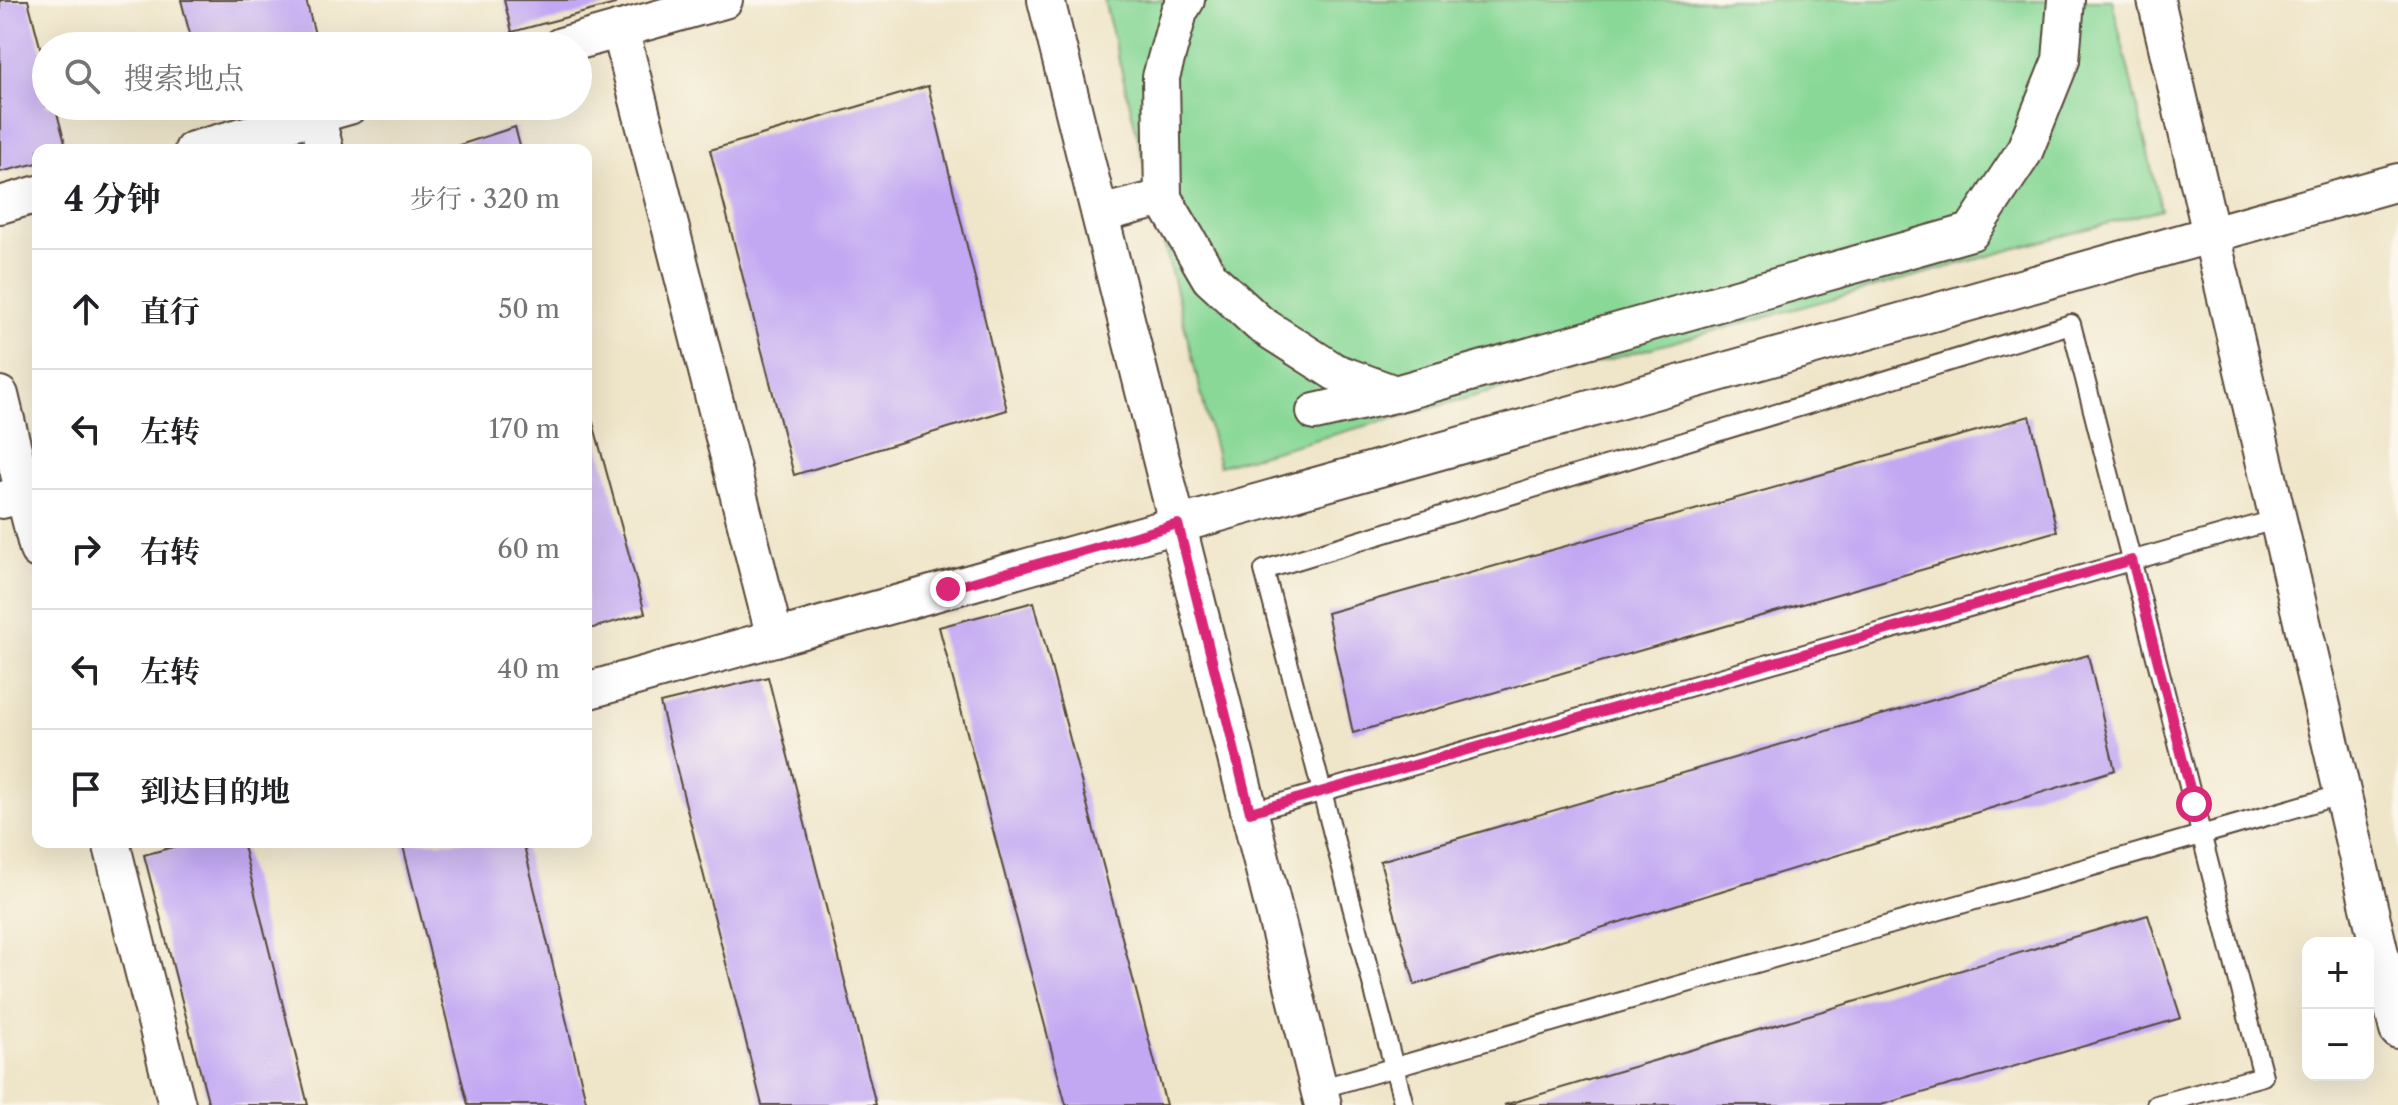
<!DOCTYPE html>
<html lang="zh">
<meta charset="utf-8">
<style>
body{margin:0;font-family:"Libre Caslon Text","Noto Serif SC",serif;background:#f6f6f6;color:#202124}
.controls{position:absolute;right:24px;bottom:24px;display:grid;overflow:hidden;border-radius:16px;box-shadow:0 8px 32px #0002}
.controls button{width:72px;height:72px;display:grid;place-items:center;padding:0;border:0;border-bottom:2px solid #e0e0e0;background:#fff;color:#202124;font:40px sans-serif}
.stop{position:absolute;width:24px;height:24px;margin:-18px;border:6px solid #db2777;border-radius:50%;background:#fff}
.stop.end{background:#db2777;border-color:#fff;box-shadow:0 2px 8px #0008}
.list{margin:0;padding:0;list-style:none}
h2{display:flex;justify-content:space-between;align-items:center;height:104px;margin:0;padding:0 32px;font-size:34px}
h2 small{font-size:26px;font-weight:400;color:#757577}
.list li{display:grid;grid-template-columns:52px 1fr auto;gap:24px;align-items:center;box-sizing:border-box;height:120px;padding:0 32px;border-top:2px solid #e0e0e0}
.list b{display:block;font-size:30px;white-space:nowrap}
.list em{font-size:26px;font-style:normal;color:#757577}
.icon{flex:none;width:44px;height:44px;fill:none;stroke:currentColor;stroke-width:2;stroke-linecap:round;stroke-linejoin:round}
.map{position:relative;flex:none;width:2398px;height:1105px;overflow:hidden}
.search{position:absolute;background:#fff;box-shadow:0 8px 32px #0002;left:32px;top:32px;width:560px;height:88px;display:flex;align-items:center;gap:20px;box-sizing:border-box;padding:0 28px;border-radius:44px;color:#757577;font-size:30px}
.panel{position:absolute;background:#fff;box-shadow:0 8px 32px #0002;left:32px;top:144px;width:560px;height:704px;border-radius:16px}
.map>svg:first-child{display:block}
</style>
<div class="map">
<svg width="2398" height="1105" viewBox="0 0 2398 1105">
<rect width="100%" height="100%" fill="#fbf7ec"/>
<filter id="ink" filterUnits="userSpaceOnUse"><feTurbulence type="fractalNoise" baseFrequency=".0125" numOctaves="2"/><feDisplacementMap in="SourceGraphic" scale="16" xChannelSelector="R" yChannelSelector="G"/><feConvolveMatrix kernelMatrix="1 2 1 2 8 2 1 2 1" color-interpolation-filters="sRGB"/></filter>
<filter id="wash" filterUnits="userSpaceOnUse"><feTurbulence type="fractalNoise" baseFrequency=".006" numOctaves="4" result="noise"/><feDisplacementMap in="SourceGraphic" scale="32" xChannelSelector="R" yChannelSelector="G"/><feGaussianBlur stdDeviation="1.8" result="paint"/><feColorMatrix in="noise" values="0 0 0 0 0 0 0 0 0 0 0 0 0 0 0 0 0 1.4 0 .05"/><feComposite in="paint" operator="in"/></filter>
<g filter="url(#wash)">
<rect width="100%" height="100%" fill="#efe5c9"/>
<polygon fill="#89d897" stroke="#62815a" stroke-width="2" points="1104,0 2112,0 2161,209 1219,466"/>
<g id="blocks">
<g fill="#c2a8f3">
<polygon points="0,0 28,0 46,70 46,106 55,106 67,150 38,150 38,163 0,172"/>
<polygon points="181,0 306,0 318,46 193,46"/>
<polygon points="504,0 614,0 615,4 512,32"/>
<polygon points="928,86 1007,410 794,475 710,150"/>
<polygon points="208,106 252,106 252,107 211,118"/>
<polygon points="515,127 521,150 447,150 447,149"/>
<polygon points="586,397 645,613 586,630"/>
<polygon points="2030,416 2057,531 1353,733 1327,613"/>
<polygon points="1034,602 1166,1105 1066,1105 939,627"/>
<polygon points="2088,655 2115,770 1415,985 1380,861"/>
<polygon points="768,677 876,1105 762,1105 660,703"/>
<polygon points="191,842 242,842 308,1105 209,1105 144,855"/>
<polygon points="402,842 523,842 587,1105 468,1105"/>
<polygon points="2148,915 2181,1018 1881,1105 1504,1105"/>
</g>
</g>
</g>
<g filter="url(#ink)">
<use href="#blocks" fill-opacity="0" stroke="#564638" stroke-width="2"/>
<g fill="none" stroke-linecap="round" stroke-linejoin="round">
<g stroke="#564638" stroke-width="22">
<g id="lane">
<polyline points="1250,812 2278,519"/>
<polyline points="1319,1089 2343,794"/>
<polyline points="1404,1105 1264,570 2071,324 2263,1076 2156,1105"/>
</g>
</g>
<g stroke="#564638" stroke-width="40">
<g id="street">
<polyline points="1046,0 1323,1105"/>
<polyline points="1186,0 1179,12 1161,77 1163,198 1210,278 1260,324 1335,372 1395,394 1971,232 2024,152 2061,60 2066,0"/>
<polyline points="2156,0 2398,1030"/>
<polyline points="620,29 775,638"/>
<polyline points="561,46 724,0"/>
<polyline points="316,115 325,150"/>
<polyline points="193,150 349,106"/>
<polyline points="0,205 38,194"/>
<polyline points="1100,214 1163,198"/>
<polyline points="0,395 24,494"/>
<polyline points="1315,412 1395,394"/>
<polyline points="2,500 24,494 38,550"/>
<polyline points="586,691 2398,182"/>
<polyline points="111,842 177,1105"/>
</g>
</g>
<use href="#lane" stroke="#fff" stroke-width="18"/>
<use href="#street" stroke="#fff" stroke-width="36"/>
</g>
</g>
<g fill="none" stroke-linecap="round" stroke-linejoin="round" filter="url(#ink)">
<polyline stroke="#db2777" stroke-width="10" points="948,589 1178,524 1250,812 2132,560 2194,804"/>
</g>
</svg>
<div class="controls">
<button>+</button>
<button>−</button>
</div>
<div class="stop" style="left:2194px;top:804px"></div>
<div class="stop end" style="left:948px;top:589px"></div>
<div class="search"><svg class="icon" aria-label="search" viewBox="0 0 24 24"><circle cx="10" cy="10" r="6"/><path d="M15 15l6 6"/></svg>搜索地点</div>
<section class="panel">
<h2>4 分钟<small>步行 · 320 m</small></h2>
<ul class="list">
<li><svg class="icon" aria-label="ahead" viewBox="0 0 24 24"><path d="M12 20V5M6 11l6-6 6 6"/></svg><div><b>直行</b></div><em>50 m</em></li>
<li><svg class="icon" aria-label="left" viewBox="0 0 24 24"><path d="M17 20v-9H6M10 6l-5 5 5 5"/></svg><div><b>左转</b></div><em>170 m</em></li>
<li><svg class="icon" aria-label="right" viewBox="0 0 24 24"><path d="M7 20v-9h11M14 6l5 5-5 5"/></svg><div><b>右转</b></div><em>60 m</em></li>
<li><svg class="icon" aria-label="left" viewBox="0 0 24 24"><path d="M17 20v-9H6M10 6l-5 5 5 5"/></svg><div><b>左转</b></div><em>40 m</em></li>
<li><svg class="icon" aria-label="arrive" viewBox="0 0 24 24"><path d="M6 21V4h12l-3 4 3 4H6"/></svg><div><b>到达目的地</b></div></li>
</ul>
</section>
</div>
